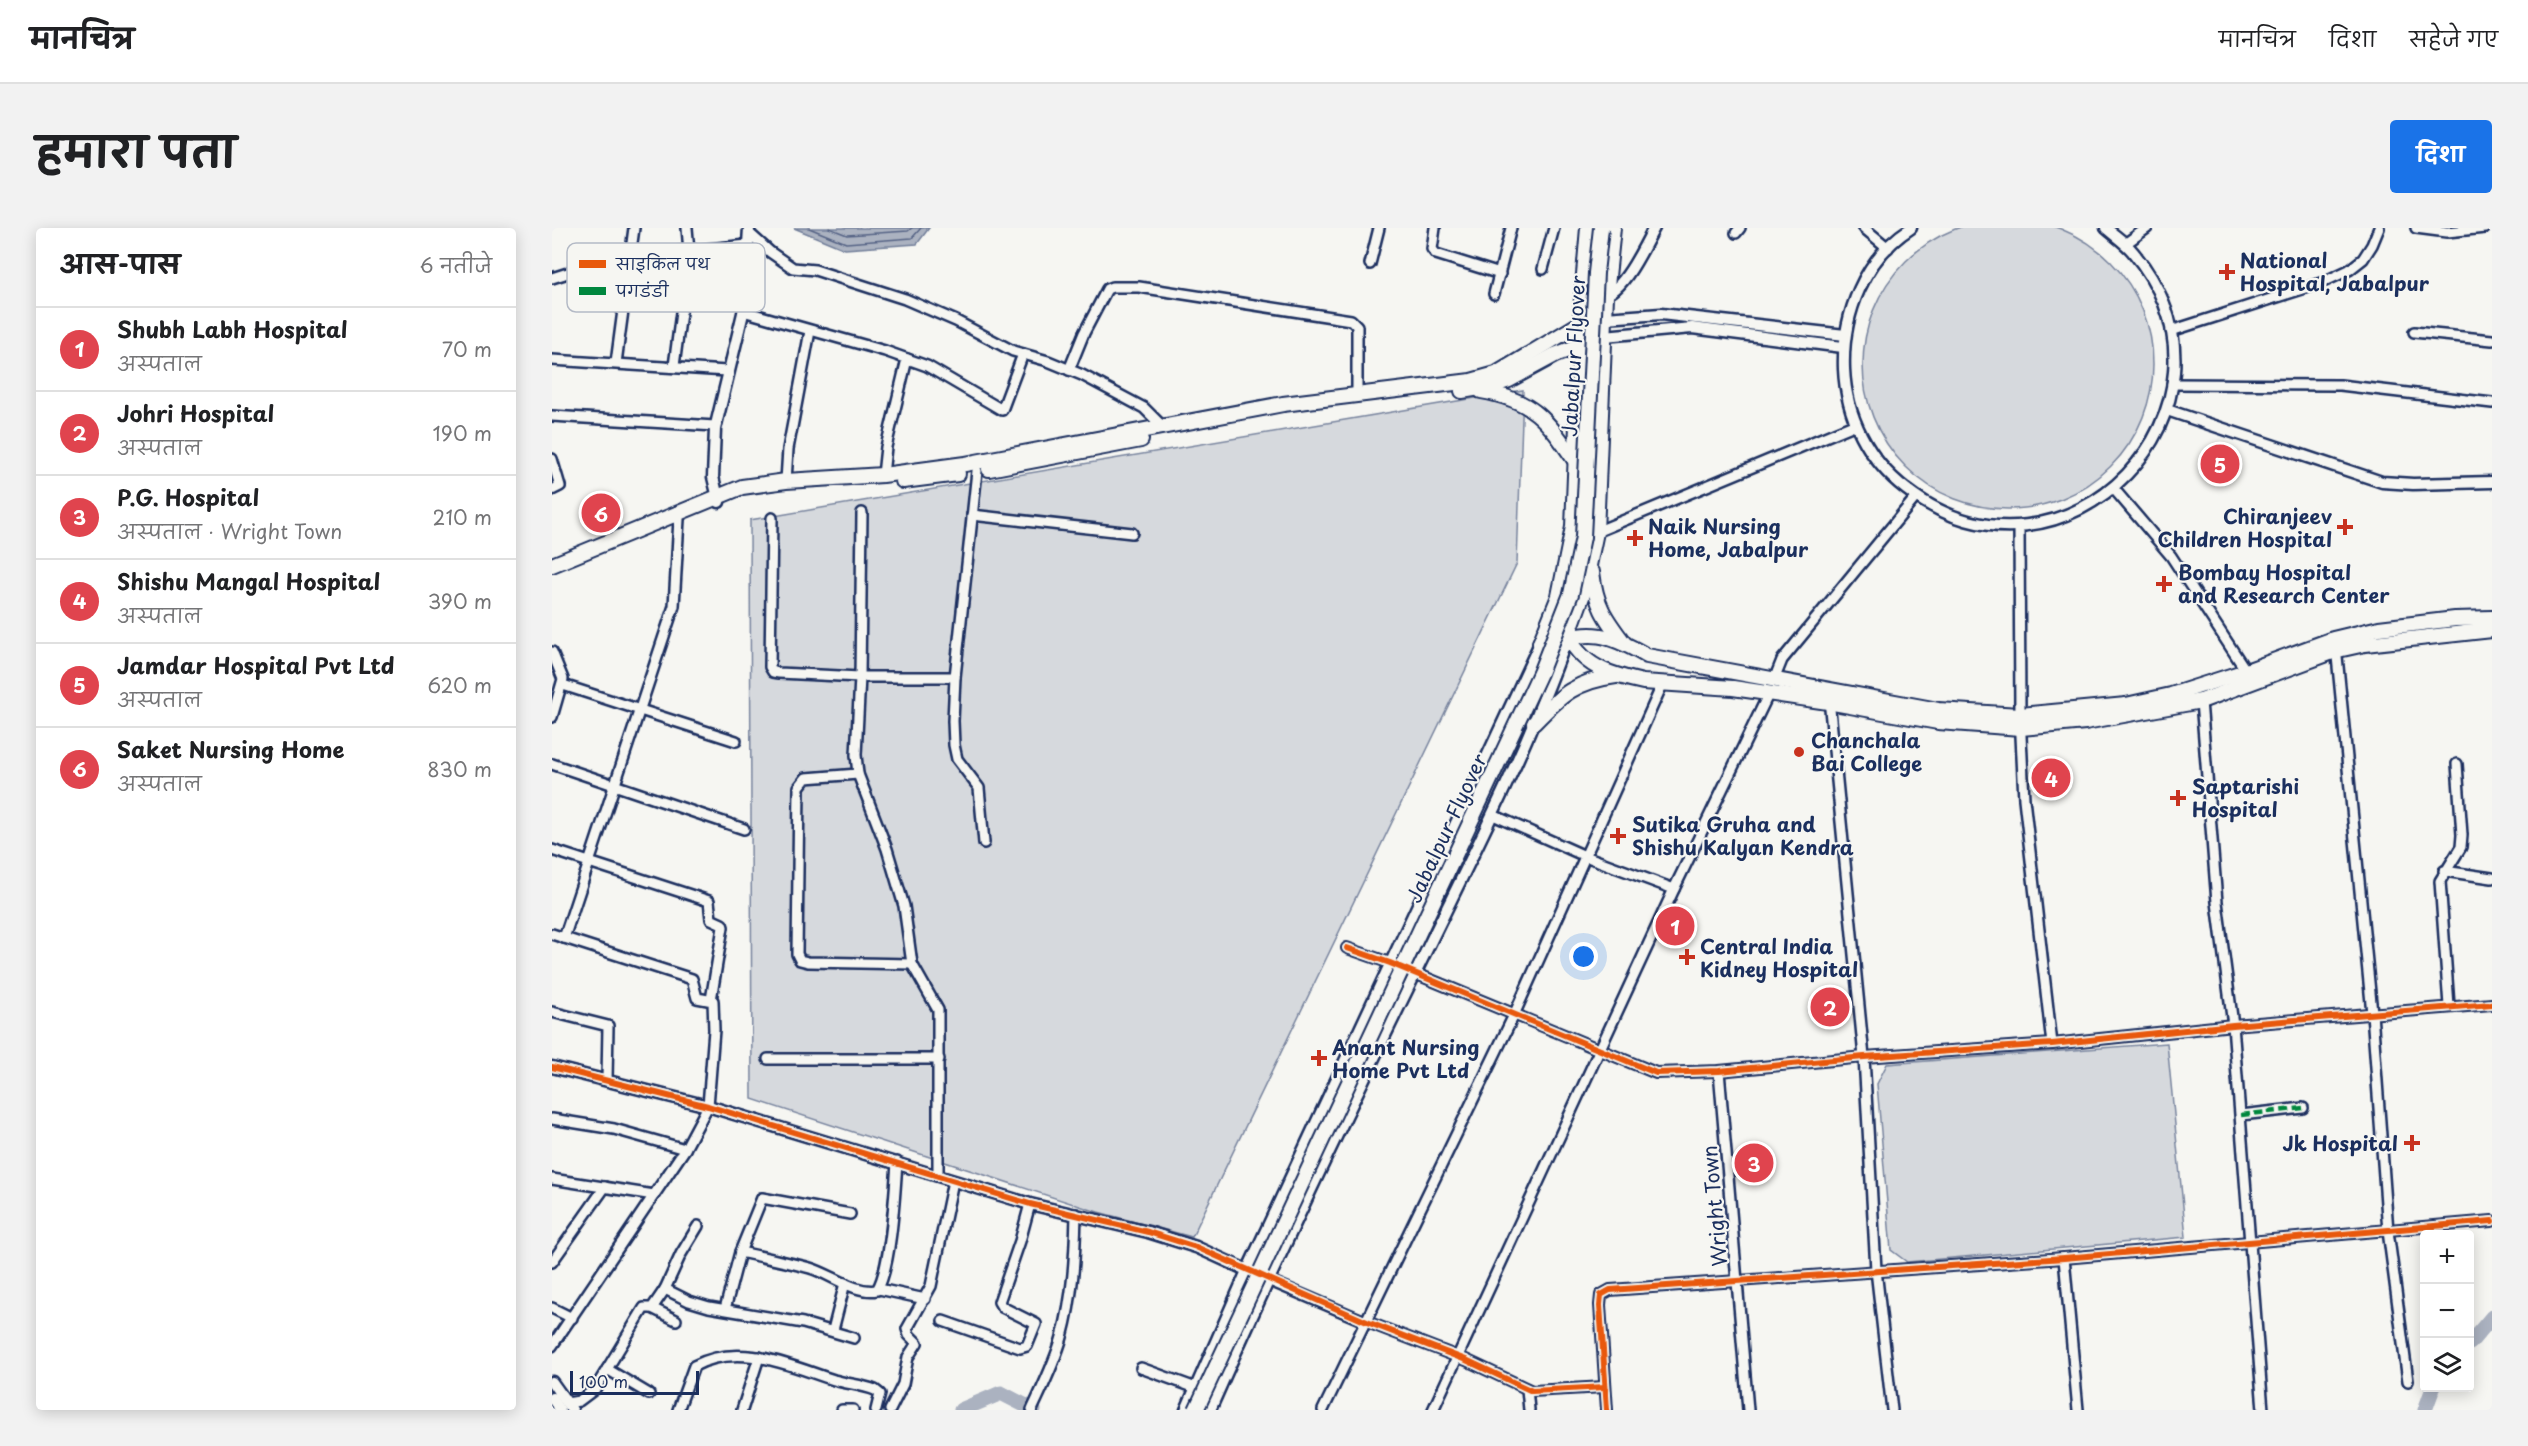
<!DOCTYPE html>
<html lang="hi">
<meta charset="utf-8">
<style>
body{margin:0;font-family:"Playpen Sans","Playpen Sans Deva",sans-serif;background:#f2f2f2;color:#202124}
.controls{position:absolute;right:18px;bottom:18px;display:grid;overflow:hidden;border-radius:6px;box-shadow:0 3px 15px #0003}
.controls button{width:54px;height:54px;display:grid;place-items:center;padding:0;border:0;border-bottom:2px solid #e0e0e0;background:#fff;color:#202124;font:30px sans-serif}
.scale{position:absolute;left:18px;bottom:15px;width:129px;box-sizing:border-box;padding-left:6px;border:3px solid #1b2f5e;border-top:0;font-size:16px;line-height:21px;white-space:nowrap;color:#1b2f5e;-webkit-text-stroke:4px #f6f6f2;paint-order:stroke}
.you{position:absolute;left:1032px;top:729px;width:21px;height:21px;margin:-15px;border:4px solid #fff;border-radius:50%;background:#1a73e8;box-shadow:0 0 0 9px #1a73e833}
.badge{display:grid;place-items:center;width:39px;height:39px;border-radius:50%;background:#1a73e8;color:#fff;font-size:20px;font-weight:700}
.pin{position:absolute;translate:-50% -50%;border:3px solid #fff;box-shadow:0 2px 6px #0006}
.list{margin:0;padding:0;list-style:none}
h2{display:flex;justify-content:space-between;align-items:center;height:78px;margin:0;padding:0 24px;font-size:26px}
h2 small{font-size:20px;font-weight:400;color:#757577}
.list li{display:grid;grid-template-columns:39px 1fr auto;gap:18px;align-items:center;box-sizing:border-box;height:84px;padding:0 24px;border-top:2px solid #e0e0e0}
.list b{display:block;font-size:22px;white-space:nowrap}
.list p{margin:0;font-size:20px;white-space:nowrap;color:#757577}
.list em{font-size:20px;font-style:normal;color:#757577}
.icon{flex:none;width:33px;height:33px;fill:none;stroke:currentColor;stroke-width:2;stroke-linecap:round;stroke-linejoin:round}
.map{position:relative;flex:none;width:1940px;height:1182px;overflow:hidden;border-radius:6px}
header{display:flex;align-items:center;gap:36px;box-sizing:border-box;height:84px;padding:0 30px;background:#fff;border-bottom:2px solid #e0e0e0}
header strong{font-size:28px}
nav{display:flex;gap:33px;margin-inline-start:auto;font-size:21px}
.intro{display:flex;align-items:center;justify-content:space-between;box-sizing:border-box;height:144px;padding:0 36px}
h1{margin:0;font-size:42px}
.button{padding:15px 27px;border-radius:6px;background:#1a73e8;color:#fff;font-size:21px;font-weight:700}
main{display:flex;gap:36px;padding:0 36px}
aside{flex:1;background:#fff;border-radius:6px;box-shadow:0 3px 15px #0003}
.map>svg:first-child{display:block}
</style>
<header>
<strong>मानचित्र</strong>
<nav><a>मानचित्र</a><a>दिशा</a><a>सहेजे गए</a></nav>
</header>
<div class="intro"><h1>हमारा पता</h1><a class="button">दिशा</a></div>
<main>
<aside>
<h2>आस-पास<small>6 नतीजे</small></h2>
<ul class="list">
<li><span class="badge" style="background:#e0444e">1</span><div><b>Shubh Labh Hospital</b><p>अस्पताल</p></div><em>70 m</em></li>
<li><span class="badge" style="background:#e0444e">2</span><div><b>Johri Hospital</b><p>अस्पताल</p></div><em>190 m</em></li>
<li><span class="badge" style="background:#e0444e">3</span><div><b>P.G. Hospital</b><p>अस्पताल · Wright Town</p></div><em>210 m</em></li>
<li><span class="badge" style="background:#e0444e">4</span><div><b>Shishu Mangal Hospital</b><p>अस्पताल</p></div><em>390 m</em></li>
<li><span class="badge" style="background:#e0444e">5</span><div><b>Jamdar Hospital Pvt Ltd</b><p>अस्पताल</p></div><em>620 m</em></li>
<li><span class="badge" style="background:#e0444e">6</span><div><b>Saket Nursing Home</b><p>अस्पताल</p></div><em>830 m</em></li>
</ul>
</aside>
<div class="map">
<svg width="1940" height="1182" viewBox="0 0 1940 1182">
<rect width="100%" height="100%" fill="#f6f6f2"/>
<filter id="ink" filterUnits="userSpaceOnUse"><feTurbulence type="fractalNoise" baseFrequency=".0167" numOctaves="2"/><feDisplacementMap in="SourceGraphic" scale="12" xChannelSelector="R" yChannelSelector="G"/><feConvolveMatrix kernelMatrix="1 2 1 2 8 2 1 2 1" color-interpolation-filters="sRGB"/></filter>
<g filter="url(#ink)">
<g fill="#d6d9dd" stroke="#78849e" stroke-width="1.5">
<circle cx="1456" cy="136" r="145"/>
<polygon points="971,162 965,335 640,1009 546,984 200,871 198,292"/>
<polygon points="1615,815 1634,1009 1355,1034 1339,1022 1325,856 1335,836"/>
</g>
<polygon fill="#abb2c0" stroke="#717e99" stroke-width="1.5" points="242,0 377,0 365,16 293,21"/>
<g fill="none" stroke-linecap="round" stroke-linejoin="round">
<g stroke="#556385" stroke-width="1.5">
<polyline points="257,0 294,15 360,10 369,0"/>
<polyline points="277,0 295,7 356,3 360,0"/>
</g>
<g stroke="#abb2c0" stroke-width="15">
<polyline points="1918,1115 1940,1089"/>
<polyline points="409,1182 449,1165 482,1182"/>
<polyline points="1873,1182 1881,1160"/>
</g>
<g stroke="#1b2f5e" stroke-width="14">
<g id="minor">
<polyline points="883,0 880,21 884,26 948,46"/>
<polyline points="1312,0 1336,20"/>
<polyline points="1864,0 1895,4 1933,0"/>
<polyline points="197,5 218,24 241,40 263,42 353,71 404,93 461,123 496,133 530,147 592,180 611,199"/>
<polyline points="1184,5 1188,0"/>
<polyline points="1573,16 1595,0"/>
<polyline points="818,36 827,0"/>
<polyline points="991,41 1002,0"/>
<polyline points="0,50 63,30 196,17"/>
<polyline points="942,66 959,0"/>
<polyline points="191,83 333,123 375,138 450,182 471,126"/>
<polyline points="1619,103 1769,55 1797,42 1811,31 1820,17 1827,0"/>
<polyline points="1862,104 1940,112"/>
<polyline points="0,132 175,143"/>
<polyline points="64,135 82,0"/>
<polyline points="122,138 137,23 135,0"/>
<polyline points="517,142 532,105 555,61 560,59 587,59 799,92 805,98 805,167"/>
<polyline points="1620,156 1788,157 1940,175"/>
<polyline points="0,188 163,198"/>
<polyline points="0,231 8,258 0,262"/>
<polyline points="425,243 403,449 401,493 402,517 405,531 427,560 432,615"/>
<polyline points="331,247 334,219 355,131"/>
<polyline points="234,253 236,221 258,103"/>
<polyline points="1562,261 1619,328 1696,446"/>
<polyline points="420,287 580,305"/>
<polyline points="220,290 218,439 221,444 227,445 308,449 310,285"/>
<polyline points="1467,298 1468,487 1472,571 1500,816"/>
<polyline points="1044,304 1304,196"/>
<polyline points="1784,418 1820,785 1836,1003 1856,1153"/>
<polyline points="0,424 11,451 0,489"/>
<polyline points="1222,452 1230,432 1364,269"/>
<polyline points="11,457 184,513"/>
<polyline points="1277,471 1312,829 1324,1042 1340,1182"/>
<polyline points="1649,473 1665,674 1681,797 1711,1182"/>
<polyline points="0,536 192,601"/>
<polyline points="306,546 254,550 247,559 245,726 248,732 256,734 360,736"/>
<polyline points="941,587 1033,628 1122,661"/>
<polyline points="0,622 157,673 159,691 170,696 171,699 159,772"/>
<polyline points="1892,643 1940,650"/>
<polyline points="0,706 140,751 145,770 161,773 162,802 156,878 133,921 0,1118"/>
<polyline points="12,710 122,378 127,291"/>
<polyline points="795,720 838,735 1104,845 1167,843 1312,829 1500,816 1681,797 1940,776"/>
<polyline points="1897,778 1888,653 1909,619 1910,607 1905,536"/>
<polyline points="0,784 56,798 55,852"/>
<polyline points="216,831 387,831"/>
<polyline points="1167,843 1196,1182"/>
<polyline points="1689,887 1751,880"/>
<polyline points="0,891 62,901 133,921"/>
<polyline points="386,948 386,782 360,736 352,678 335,621 306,546 304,527 308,449 403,449"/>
<polyline points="0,951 102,967"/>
<path d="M188,1024C211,1029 235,1034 258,1040C279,1046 303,1066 325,1062C339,1040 343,963 345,934"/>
<polyline points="1512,1030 1526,1182"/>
<polyline points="0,1034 53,959"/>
<polyline points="716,1052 815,1094 914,1132 980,1163 1053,1159"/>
<polyline points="113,1061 137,1073 157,1079 251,1095 302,1110"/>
<polyline points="327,1061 373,1071"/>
<polyline points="0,1080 20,1090"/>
<polyline points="100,1080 124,1092"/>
<polyline points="173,1081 188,1024 210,970 298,986"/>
<polyline points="391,1093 468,1120 475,1118 484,1096 450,1079 447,1074 468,1013 478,976"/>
<polyline points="281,1102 293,1055"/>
<polyline points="589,1140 644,1160"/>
<polyline points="55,1141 97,1166"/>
<polyline points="975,1161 977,1182"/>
<polyline points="15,1175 27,1173 43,1161 92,1080 100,1080 113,1061 129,1026 146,998"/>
<path d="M126,1182L142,1138C188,1113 238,1138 282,1152C296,1156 310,1157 323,1162L328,1166L324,1182"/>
<polyline points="190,1182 207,1129"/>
<polyline points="290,1182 301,1182"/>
<polyline points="338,1182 351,1156 356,1129 365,1115 357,1107 355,1101 379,1058 401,953"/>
<path d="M480,1182C491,1158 503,1134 510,1109C521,1069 523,1028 524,986"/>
<polyline points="771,1182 962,787 1111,455"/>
<polyline points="881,1182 1122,661 1217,465"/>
<polyline points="1055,1182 1048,1077 1049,1067 1058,1062 1512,1030 1940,993"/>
</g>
</g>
<g stroke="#1b2f5e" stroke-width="15">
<g id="tertiary">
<path d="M1359,0C1312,30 1290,87 1292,141C1294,188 1316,232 1354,261C1511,383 1710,179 1581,24C1574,15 1563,8 1554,0"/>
<path d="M1048,68C1070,68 1092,18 1102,0"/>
<polyline points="1053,90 1109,86 1293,107"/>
<polyline points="1052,108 1140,100 1291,119"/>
<polyline points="1615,182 1830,254 1861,256 1940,254"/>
<polyline points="167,274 161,249 163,201 192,81 197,0"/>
<polyline points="0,839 156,878 478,976 596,1004 644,1019 701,1045"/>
<polyline points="0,1154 20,1182"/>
<polyline points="0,1170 8,1182"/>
<polyline points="634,1182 695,1043 988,415"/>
<path d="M658,1182C722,1036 792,891 862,748C916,636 973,527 1015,410"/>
</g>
</g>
<g stroke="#1b2f5e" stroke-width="18">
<g id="primary">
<polyline points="910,163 939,158 957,152 1003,127 1052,108"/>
<path d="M929,163C982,172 995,192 1024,234"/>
<polyline points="437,241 589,212"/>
<polyline points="351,253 406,246"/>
<polyline points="0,337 190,259 234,253 331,247 413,236 731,176 919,153 944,146 1029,95 1053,90"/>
<path d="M1040,344C1044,377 1052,389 1072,415"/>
<path d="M1002,383C1026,432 1037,442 1091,454L1181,460L1276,474L1386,494L1469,500L1533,494L1649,473L1786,422L1813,416L1940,402"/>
<polyline points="1015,410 1031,366 1044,304 1054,68 1061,0"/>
<path d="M988,415C1040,405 1047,400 1095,428L1386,482L1468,487L1574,477L1619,467L1694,443L1781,411L1827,400L1903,391L1940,390"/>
<polyline points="988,415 1007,368 1021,299 1030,69 1036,0"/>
<path d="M982,495C1009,467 1024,453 1064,448"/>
</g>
</g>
<use href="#minor" stroke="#f6f6f2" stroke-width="9"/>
<use href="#tertiary" stroke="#f6f6f2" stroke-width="10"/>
<use href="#primary" stroke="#f6f6f2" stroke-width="14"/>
<g stroke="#1b2f5e" stroke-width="18" stroke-linecap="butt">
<polyline id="primary-bridge" points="644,1182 988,445 1019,366 1031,309 1044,45 1049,0"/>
</g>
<use href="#primary-bridge" stroke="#f6f6f2" stroke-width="14"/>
<polyline stroke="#00873e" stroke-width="4.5" stroke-dasharray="9 4.5" stroke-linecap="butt" points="1689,887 1751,880"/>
<g stroke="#f6f6f2" stroke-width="10">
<g id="cycleway">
<polyline points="795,720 838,735 1104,845 1167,843 1312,829 1500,816 1681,797 1940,776"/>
<polyline points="0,839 156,878 478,976 596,1004 644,1019 815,1094 914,1132 980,1163 1053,1159"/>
<polyline points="1055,1182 1048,1077 1049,1067 1058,1062 1512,1030 1940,993"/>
</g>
</g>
<use href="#cycleway" stroke="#e8590c" stroke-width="6"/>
</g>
</g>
<g fill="#c8321e" stroke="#f6f6f2" stroke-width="2">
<path d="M1672 35h6v6h6v6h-6v6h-6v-6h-6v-6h6z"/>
<path d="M1790 290h6v6h6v6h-6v6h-6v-6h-6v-6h6z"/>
<path d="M1080 301h6v6h6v6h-6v6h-6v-6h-6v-6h6z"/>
<path d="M1609 347h6v6h6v6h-6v6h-6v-6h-6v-6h6z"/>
<circle cx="1247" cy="524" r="6"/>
<path d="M1623 561h6v6h6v6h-6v6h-6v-6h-6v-6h6z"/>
<path d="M1063 599h6v6h6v6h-6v6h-6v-6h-6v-6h6z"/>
<path d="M1132 720h6v6h6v6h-6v6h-6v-6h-6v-6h6z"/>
<path d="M764 821h6v6h6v6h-6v6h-6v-6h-6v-6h6z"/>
<path d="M1857 906h6v6h6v6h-6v6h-6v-6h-6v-6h6z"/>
</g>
<g text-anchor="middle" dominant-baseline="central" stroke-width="4.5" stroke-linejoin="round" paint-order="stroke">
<g font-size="20" font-weight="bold" fill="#1b2f5e" stroke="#f6f6f2" text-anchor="start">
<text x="1688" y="32">National<tspan x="1688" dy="23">Hospital, Jabalpur</tspan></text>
<text x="1780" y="288" text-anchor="end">Chiranjeev<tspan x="1780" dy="23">Children Hospital</tspan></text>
<text x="1096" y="298">Naik Nursing<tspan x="1096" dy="23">Home, Jabalpur</tspan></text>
<text x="1626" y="344">Bombay Hospital<tspan x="1626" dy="23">and Research Center</tspan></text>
<text x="1259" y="512">Chanchala<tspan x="1259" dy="23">Bai College</tspan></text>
<text x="1640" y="558">Saptarishi<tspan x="1640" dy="23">Hospital</tspan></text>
<text x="1080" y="596">Sutika Gruha and<tspan x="1080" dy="23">Shishu Kalyan Kendra</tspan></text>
<text x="1148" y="718">Central India<tspan x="1148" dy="23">Kidney Hospital</tspan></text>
<text x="780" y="819">Anant Nursing<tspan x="780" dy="23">Home Pvt Ltd</tspan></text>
<text x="1846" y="915" text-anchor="end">Jk Hospital</text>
</g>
<g font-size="20" fill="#1b2f5e" stroke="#f6f6f2">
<text transform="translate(1021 128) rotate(-87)">Jabalpur Flyover</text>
<text transform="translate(894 600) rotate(-65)">Jabalpur Flyover</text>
<text transform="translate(1162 978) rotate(-95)">Wright Town</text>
</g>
</g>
<rect x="15" y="15" width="198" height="69" rx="9" fill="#f6f6f2" stroke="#b4bac6" stroke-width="1.5"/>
<rect x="27" y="32" width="27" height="8" fill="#e8590c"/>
<rect x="27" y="59" width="27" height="8" fill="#00873e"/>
<g font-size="16" fill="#1b2f5e">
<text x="64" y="42">साइकिल पथ</text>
<text x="64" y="69">पगडंडी</text>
</g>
</svg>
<div class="controls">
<button>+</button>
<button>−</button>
<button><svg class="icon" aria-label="layers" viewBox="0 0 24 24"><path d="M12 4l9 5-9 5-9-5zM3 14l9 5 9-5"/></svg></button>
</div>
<div class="scale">100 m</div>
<div class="you"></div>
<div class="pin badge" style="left:1123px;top:698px;background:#e0444e">1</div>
<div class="pin badge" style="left:1278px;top:779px;background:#e0444e">2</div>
<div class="pin badge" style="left:1202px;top:935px;background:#e0444e">3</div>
<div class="pin badge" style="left:1499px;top:550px;background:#e0444e">4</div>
<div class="pin badge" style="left:1668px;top:236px;background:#e0444e">5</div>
<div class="pin badge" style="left:49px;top:285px;background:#e0444e">6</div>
</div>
</main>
